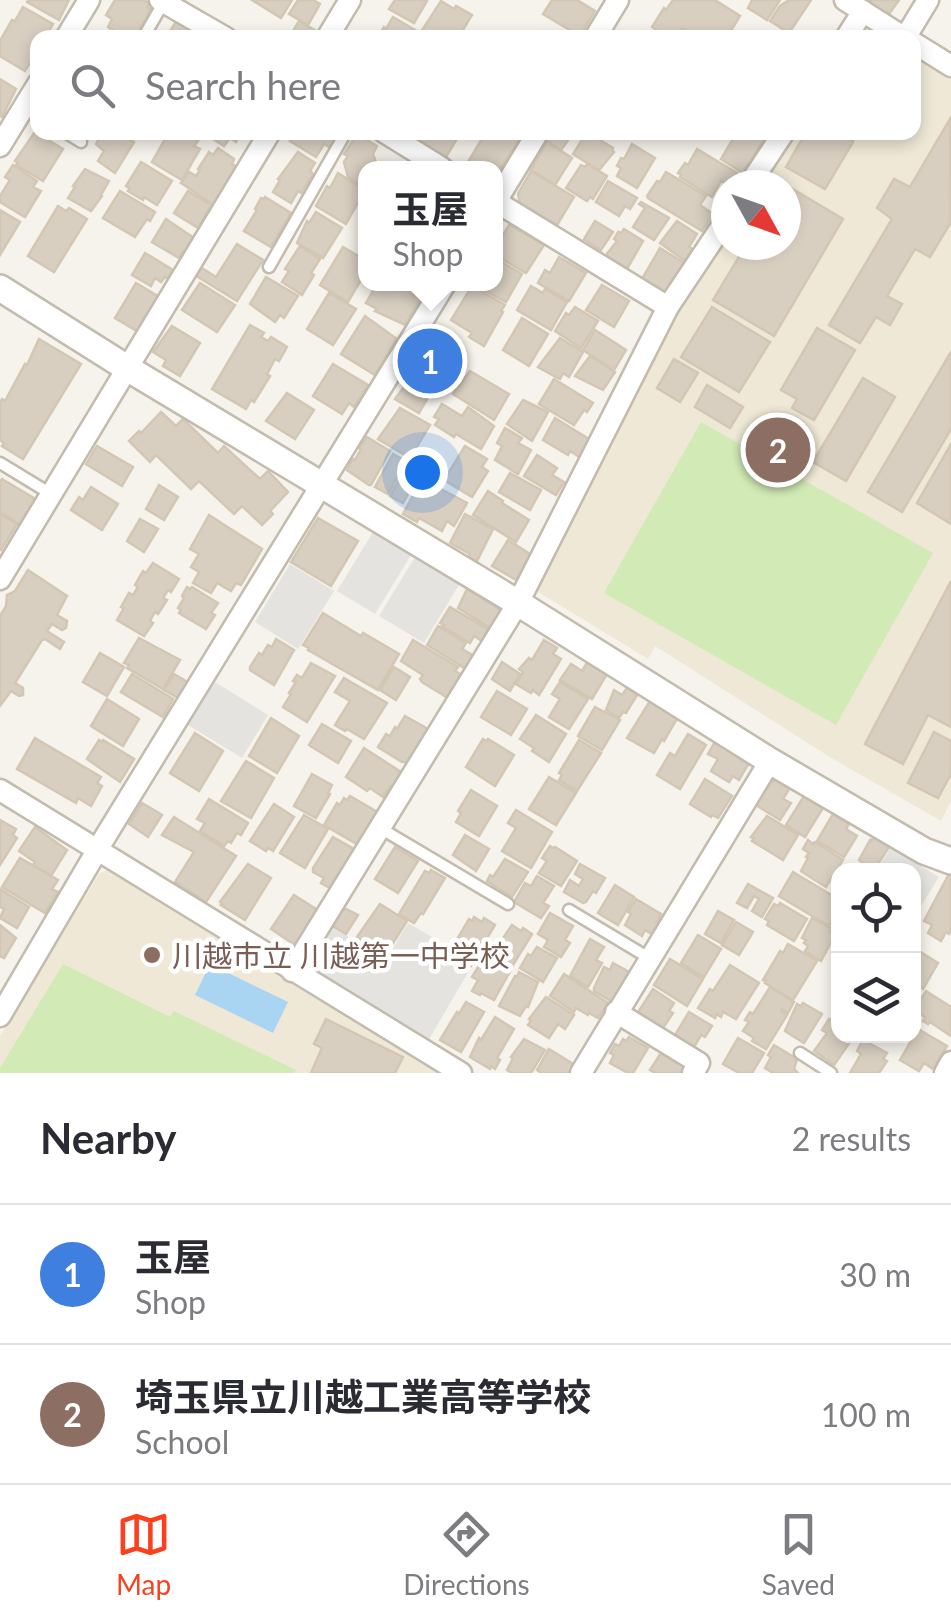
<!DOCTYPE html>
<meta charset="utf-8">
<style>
body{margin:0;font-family:Lato,"Noto Sans JP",sans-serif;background:#f7f7f7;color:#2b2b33}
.controls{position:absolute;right:30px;bottom:30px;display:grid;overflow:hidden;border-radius:20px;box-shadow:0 5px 15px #0003}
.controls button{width:90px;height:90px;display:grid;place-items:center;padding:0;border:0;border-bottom:2px solid #e1e1e2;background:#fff;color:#2b2b33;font:50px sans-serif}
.compass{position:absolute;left:711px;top:170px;width:90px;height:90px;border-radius:50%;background:#fff;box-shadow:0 5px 15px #0003;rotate:130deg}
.you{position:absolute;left:422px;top:472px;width:35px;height:35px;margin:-25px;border:8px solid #fff;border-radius:50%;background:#1a73e8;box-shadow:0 0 0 15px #1a73e833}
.badge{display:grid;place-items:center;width:65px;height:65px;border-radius:50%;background:#fc3f1d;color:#fff;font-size:32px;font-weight:700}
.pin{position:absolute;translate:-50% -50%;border:5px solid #fff;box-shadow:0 2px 10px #0006}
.popup{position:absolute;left:358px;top:161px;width:145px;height:130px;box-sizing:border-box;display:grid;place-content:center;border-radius:20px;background:#fff;filter:drop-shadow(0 2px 8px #0005);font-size:32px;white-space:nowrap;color:#7c7c81}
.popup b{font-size:38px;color:#2b2b33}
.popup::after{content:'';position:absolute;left:50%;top:100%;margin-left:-20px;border:20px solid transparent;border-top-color:#fff}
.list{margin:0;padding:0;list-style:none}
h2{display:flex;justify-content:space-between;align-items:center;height:130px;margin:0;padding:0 40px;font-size:42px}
h2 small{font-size:32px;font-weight:400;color:#7c7c81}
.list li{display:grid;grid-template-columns:65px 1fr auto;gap:30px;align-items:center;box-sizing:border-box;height:140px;padding:0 40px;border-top:2px solid #e1e1e2}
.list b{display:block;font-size:38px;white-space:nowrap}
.list p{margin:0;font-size:32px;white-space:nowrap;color:#7c7c81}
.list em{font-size:32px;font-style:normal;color:#7c7c81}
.icon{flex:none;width:55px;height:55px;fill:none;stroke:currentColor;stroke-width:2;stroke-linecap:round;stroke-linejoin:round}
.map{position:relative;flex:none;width:951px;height:1073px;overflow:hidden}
.search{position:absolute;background:#fff;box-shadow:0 5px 15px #0003;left:30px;right:30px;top:30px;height:110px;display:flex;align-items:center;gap:25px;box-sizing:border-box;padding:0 35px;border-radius:20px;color:#7c7c81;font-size:38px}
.sheet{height:410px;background:#fff}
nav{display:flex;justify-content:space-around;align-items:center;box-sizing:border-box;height:140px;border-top:2px solid #e1e1e2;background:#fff;font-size:28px;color:#7c7c81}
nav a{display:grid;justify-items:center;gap:5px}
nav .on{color:#fc3f1d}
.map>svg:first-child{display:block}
</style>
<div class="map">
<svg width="951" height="1073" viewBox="0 0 951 1073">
<rect width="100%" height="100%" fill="#f6f3ec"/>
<g fill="#efe8d6">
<polygon points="914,55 951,79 951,801 941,821 833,759 655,646 648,659 535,590 676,310 726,234 726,245 786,245 786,185 758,185 793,133 914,132"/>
<polygon points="110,868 453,1073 0,1073 0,1036 99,874"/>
</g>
<g fill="#d2eab5">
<polygon points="701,422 933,553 836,725 604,593"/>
<polygon points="63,964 170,1017 174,1011 296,1070 294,1073 0,1073 0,1068"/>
</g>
<g fill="#e5e3e0">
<polygon points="373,532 411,555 375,614 337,591"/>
<polygon points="415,557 460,583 424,643 379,616"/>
<polygon points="290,564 334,591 298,649 255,622"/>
<polygon points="215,682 268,715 242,758 188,725"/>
<polygon points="891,847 939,877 914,917 914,871 877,870"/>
<polygon points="408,923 437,940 433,948 470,969 428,1041 306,966 330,926 386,960"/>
</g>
<polygon fill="#a9d4f2" points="210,964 288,1002 273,1033 195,995"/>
<g fill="#d8cfc1" stroke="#d3c7b4" stroke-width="2.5">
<polygon points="29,0 69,0 59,20 27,2"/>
<polygon points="115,0 143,0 149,3 147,7 150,9 147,17 135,38 128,35 125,38 108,27 112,19 106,15"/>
<polygon points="252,0 292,0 281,18"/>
<polygon points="298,0 313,0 320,4 308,25 289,14"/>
<polygon points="395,0 426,0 427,1 414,23 389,9"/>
<polygon points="552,0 577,0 595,11 580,36 543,14"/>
<polygon points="673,0 715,0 740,16 727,37 695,38 696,36 682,28 676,38 668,38 652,27 664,8 666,10"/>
<polygon points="752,0 780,0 767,20 748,8"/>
<polygon points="789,0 811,0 789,33 770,21 780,6"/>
<polygon points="868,0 899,0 889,14 887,12 886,15 872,7"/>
<polygon points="441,1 454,9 456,6 472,15 458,38 430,38 421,32"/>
<polygon points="23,7 53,24 45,38 38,38 38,50 25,71 0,56 0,41 12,20 15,21"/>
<polygon points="393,17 425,36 425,38 377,38 384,27 386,29"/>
<polygon points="177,20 200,34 198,38 166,38"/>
<polygon points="299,21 320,33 317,38 289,38"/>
<polygon points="0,79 16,89 2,117 0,116"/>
<polygon points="950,119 951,222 930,257 915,249 887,296 902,304 890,325 876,317 860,343 829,325 892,219 877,208 894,179 910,187"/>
<polygon points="35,132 63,149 43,181 16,165 18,163 15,161"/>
<polygon points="103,132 119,132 134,142 115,173 98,161 104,151 96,144"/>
<polygon points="169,132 178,132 183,135 185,133 198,141 194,146 200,149 182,180 152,162"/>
<polygon points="202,132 241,132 236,142 230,138 224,146"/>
<polygon points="296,132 336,132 339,134 331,148 324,144 316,157 290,141"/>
<polygon points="425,132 461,132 446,157 420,141"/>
<polygon points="486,132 506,132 512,137 515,132 523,135 495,176 495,168 465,167"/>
<polygon points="551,132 566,132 571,136 561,150 546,140"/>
<polygon points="587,132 613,148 612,150 614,152 599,170 573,154"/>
<polygon points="737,132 760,132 766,136 743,173 721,159"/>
<polygon points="806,132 847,132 852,138 853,142 825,189 786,167"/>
<polygon points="357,134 377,146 373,154 378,168 365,168 365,181 357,183 348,177 344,162 348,156 344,154"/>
<polygon points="547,142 572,158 555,185 531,170"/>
<polygon points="632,144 655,158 637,188 617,176 621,168 617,166 621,158 624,159"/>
<polygon points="218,148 234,159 232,164 238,168 215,206 181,183 189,172 196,176 200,170 198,169 209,152 213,155"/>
<polygon points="697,149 737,173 730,185 721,181 712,197 680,177 681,175 678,173 685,163 688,165"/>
<polygon points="298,152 315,163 310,171 313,174 301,193 298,191 291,203 273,192 280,180 278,179"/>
<polygon points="141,162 172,181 157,205 144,197 143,200 128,191 130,189 126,186"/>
<polygon points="587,164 607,176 593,199 590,197 587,201 566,188 581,165 585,167"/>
<polygon points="13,165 37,181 33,187 41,191 25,217 0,202 0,196 10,180 5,177"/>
<polygon points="85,169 109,181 101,195 102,196 91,211 68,198 75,187 73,186"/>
<polygon points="531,171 574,197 557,225 520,203 518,194"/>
<polygon points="666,172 706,196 700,205 713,214 702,231 648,198 647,196 657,181 660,182"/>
<polygon points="338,173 365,190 346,224 316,206 327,186 330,188"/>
<polygon points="608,181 637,198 630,209 625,206 619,216 596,202"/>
<polygon points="786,185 843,219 774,336 713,300 746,245 786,245"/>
<polygon points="120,191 155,212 150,221 147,219 135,237 103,218"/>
<polygon points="188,191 211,205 198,228 174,213"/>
<polygon points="265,197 291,213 271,247 244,231 257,210 255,209 261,198 264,199"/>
<polygon points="641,202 669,218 654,240 633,227 645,208 639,204"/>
<polygon points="58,206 66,211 69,208 87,219 54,272 28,256"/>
<polygon points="0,210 20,222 0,255"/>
<polygon points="316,212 342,228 323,258 297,243 307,221 309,223"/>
<polygon points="166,219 197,240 188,254 183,251 179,258 152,242"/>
<polygon points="595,221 613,232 601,250 584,239"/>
<polygon points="677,221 697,234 689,247 692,249 685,261 660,243"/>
<polygon points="509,225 544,245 526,273 495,255 495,248"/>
<polygon points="624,229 643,241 627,269 606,255 617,241 614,239 618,232 621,233"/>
<polygon points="237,244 263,260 237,301 195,275 200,267 216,277"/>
<polygon points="300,246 320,259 311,273 314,275 302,295 282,282 289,271 285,269"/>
<polygon points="343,247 365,260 365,273 348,302 320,285"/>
<polygon points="660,248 684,263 665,293 642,279"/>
<polygon points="145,253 173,270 168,279 165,277 161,282 155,278 151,286 132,275"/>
<polygon points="559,257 586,273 569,301 538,283 545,270 550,273"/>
<polygon points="496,259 522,274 506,302 480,288 481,285 478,284 495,284"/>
<polygon points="266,277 298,296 284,318 280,315 275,322 250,304"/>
<polygon points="136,283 161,298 140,333 115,318"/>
<polygon points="200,283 235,305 217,332 182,310"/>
<polygon points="377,284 400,284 415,292 413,295 420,299 405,325 375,311 377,309 366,303"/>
<polygon points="602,285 629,301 614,327 586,310"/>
<polygon points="472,286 505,305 501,311 503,312 484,346 469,337 472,333 451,320"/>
<polygon points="531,286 543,293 545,289 567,302 551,330 517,310"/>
<polygon points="329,293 356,309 333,345 307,329"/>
<polygon points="575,307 598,321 581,348 555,331 566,313 569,315"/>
<polygon points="712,307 770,342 739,392 681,357"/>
<polygon points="365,316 397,339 375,375 341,354"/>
<polygon points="522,318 548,334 529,366 503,350"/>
<polygon points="250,325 264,333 261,337 268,341 271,337 287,347 279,361 275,359 267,374 270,376 254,402 251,400 246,409 212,389"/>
<polygon points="172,326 200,343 180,376 163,366 166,360 153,352"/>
<polygon points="817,328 855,350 814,420 792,408 797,399 781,390"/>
<polygon points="595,330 626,350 614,370 583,350"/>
<polygon points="560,338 583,352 569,377 563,373 560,379 538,367"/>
<polygon points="39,339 81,364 23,459 2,446 4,443 0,440 0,403 2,399 5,401 25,364 27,365"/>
<polygon points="428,340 454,356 436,386 412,372"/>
<polygon points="951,352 951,429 902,512 868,492"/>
<polygon points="590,356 615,372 603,390 575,376"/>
<polygon points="674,359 698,373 680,402 657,388"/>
<polygon points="333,364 368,385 354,407 349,403 342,414 313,396"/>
<polygon points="470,371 509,394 494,420 453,394"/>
<polygon points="863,378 895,397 846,481 813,462"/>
<polygon points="554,379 593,403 587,412 584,410 574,425 539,404"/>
<polygon points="409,380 431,392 419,413 395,399"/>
<polygon points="707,385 743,407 730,428 695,407"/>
<polygon points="287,393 314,410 295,439 266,421"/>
<polygon points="523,400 548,412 532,441 507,424"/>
<polygon points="442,404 462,416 468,407 494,426 481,449 456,434 454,437 435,425 439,419 434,417"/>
<polygon points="400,408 430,425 410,458 378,439"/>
<polygon points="161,412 176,426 183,419 218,453 224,446 260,479 268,471 288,492 270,511 273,514 262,525 242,506 234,514 199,481 191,489 156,455 150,462 129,441 139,431 141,433"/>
<polygon points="555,418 592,441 581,458 570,451 568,455 543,440"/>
<polygon points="505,428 522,438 518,443 531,450 518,474 495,460 502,446 497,443"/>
<polygon points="367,437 390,451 371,485 369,485 347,470 353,459 355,460 361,449 359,448"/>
<polygon points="951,444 951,524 917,503"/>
<polygon points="97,446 133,467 122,486 86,464"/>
<polygon points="465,446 487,459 482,467 488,471 472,497 444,480"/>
<polygon points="393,454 406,461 388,494 375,487"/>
<polygon points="537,455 557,468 552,475 564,482 556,495 524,476"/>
<polygon points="408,464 421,471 403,503 390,496"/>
<polygon points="510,473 541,490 530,510 499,492"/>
<polygon points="2,479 37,500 20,525 0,512 0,482"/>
<polygon points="422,479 467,503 454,526 447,521 442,531 419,518 417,522 403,514"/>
<polygon points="159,485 178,497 164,520 146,509"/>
<polygon points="91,487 118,504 102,530 71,510 79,497 83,500"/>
<polygon points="488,491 503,501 502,503 529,520 516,542 473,515"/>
<polygon points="0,514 17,524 1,550 0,550"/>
<polygon points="465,514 493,529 477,561 468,557 470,554 450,543"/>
<polygon points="209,515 262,549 241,585 236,583 231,591 217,583 211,593 193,583 199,572 191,567 199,554 190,549"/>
<polygon points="318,518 358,541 331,586 291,562"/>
<polygon points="140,519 158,529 144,552 127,541"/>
<polygon points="508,540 533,556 518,581 492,566"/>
<polygon points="153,563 179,579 171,592 168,590 163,598 167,600 158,614 155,612 150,621 153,623 144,636 117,620 124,608 121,607 129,593 133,595 138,587 135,585 143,571 146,573"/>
<polygon points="28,570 67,596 57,615 67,621 66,628 62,630 52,624 47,631 64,642 60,649 45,639 42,640 15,683 23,688 23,695 19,696 11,691 0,706 0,616 6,606 7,595 15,591"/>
<polygon points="951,581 951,727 928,715 903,764 865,744"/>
<polygon points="187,587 190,589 192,587 218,603 211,613 215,615 206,629 179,613 181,610 178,608 184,598 182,596"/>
<polygon points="467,589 503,611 490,628 458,608"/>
<polygon points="450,607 488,629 482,641 474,636 470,643 442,626 444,625 440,623"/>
<polygon points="323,613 361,636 363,633 399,654 378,690 308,650 309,648 303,645"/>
<polygon points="438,626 466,643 462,649 474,656 466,669 427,645"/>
<polygon points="139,638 180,660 163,689 127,668 129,665 124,663"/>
<polygon points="276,639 294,650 274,685 250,670 250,667 259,653 262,655 268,645 272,647"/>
<polygon points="413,640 458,667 455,671 462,675 448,698 422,682 420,679 423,675 401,661"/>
<polygon points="544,640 557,648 553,654 561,659 539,695 533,690 531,693 516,684 523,672 519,669 529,658 532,660"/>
<polygon points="100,653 124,667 107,696 83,682"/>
<polygon points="502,662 520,674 510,691 492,679"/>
<polygon points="311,663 335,676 307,722 283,707 291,694 289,693 296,682 293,681 297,675 302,678"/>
<polygon points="587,663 607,674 592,699 560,680 571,664 582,671"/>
<polygon points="394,667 410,677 396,700 380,690"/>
<polygon points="132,674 173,699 163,717 121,692"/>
<polygon points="174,674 189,683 180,699 164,690"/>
<polygon points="344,678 387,703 364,739 347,729 345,731 335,725 350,701 335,692"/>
<polygon points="560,682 588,699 569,729 549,717 560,699 552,694"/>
<polygon points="627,688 637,695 626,713 623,712 619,718 606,710 614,690 622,695"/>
<polygon points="497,691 527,709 511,735 481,717"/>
<polygon points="107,699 139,719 123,746 91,726"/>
<polygon points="650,701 678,717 664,741 662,739 654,753 627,738"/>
<polygon points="595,707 620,720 602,750 578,736"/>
<polygon points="536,715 566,734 549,762 532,751 534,748 520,739"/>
<polygon points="405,716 428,729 410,762 402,762 378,747 386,734 390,736 395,727 397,729"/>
<polygon points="271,718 299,736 277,773 249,756"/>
<polygon points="322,724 351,741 338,763 309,745"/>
<polygon points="934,732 951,741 951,774 938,798 908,783"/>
<polygon points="195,733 223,751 199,791 170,773"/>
<polygon points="688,734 706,745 680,789 657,775 670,753 675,756"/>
<polygon points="35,738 101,777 97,783 102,786 91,806 78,798 76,803 17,769"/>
<polygon points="483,739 487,741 488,739 514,755 495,786 466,767"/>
<polygon points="99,740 102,742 103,740 134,759 120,782 87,759"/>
<polygon points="579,740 601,753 577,791 559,780 562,775 559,773"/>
<polygon points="715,742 750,761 739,780 733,776 729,782 711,771 718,759 708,754"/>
<polygon points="364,748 404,774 397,787 394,784 390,787 383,797 370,788 367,791 346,777"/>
<polygon points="246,761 274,778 251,818 221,801"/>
<polygon points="312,774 332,785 328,793 330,794 316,818 294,806"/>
<polygon points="549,777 576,793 556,825 529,809"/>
<polygon points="776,777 791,786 783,799 791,803 780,820 753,803 768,779 773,782"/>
<polygon points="705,779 732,796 718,818 712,815 711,817 690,804"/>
<polygon points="471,790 497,806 479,836 456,822 461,813 458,811"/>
<polygon points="350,796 379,813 360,846 324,825 337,803 340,805 344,798 347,800"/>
<polygon points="804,796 823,808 805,837 786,825"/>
<polygon points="209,799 248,823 241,835 237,833 231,843 228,841 224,846 200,831 205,823 197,819"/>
<polygon points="142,803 162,815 148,837 129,824"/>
<polygon points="274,804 294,817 273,851 268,848 266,851 250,841"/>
<polygon points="516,810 552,832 531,868 502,851 516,828 508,823"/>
<polygon points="833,814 849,824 846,829 857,836 844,857 817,841"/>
<polygon points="304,815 328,829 305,868 280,853"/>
<polygon points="767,816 798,835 783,860 752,841 754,838 751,837"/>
<polygon points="174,817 236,856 206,902 175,882 194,852 162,835"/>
<polygon points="0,820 16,829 13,835 17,838 0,865"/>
<polygon points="35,827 67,850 51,876 33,865 35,862 19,851"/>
<polygon points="876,834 891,844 874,870 859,860 870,840 871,841"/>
<polygon points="465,835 489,849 476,871 453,855"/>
<polygon points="333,837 356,850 332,889 321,883 324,878 313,872 313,868"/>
<polygon points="808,840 813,844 815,842 843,860 826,887 801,871 808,858 806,857 809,853 803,849"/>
<polygon points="550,846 553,848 555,847 577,861 561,886 539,873 547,861 542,858"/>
<polygon points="395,847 418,861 398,893 375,879"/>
<polygon points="20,858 58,880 52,889 58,892 45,913 2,887"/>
<polygon points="505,859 528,872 512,897 487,881 490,875 493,877"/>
<polygon points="248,864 271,878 245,920 221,905 223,904 220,902"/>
<polygon points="580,864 605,878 596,893 593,891 586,902 583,903 564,892 570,880 579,886 583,879 575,874"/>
<polygon points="431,870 445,878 423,914 421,913 414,923 399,914 425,871 429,873"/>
<polygon points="793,872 838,899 838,910 829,926 779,896"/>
<polygon points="949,874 951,875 951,930 949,934 946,932 941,941 928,933 932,925 924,921"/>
<polygon points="537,876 554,886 543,903 549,906 541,918 514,902 525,883 531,886"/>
<polygon points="748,884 773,898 762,917 752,911 759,899 754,896 747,908 737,903"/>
<polygon points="615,885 634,897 618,925 598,913"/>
<polygon points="0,889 29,907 17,928 0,918 4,909 0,907"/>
<polygon points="294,895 319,911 298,947 271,929"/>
<polygon points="636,899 661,914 657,922 660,923 653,935 645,930 642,936 625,925 631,914 628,912"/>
<polygon points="780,903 807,919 794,941 767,925 769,921 765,919 774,904 778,906"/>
<polygon points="380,904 407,921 385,956 357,937"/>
<polygon points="342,907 358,915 346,934 331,925"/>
<polygon points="718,911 734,920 721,943 705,934"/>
<polygon points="550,913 573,926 565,940 570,943 561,957 544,947 548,940 538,934"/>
<polygon points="474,917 482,922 484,918 495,925 471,966 449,953 469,919 472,921"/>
<polygon points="812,918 832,929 830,932 835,935 821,961 805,951 808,946 804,943 806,940 802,938"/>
<polygon points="736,922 753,932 739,955 722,945"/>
<polygon points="0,925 16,938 4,958 0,956"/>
<polygon points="512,925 521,931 523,928 532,934 513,965 490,951 498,939 501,941"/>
<polygon points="698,935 721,949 704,977 681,963"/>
<polygon points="590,939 604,947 596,960 602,963 588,987 570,976"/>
<polygon points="788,944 817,961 793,1000 765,983 766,981 763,980 780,951 783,953"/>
<polygon points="537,947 557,958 543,982 520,968 528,954 531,956"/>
<polygon points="914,948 938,963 923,989 914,983"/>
<polygon points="491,955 512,968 494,1000 481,993 480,995 472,991 478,980 472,977 480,964 484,966"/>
<polygon points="670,959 703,979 687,1006 654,985"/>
<polygon points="613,963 631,973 614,1003 594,991 594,988 604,967 610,970"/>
<polygon points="730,965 759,983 736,1019 723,1012 721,1017 717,1014 715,1018 698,1008 710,989 713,991"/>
<polygon points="519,972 538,982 528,1007 526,1006 520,1016 499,1006 515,976 517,977"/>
<polygon points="564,974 608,1003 598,1018 589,1013 588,1015 576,1008 574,1012 550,996"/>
<polygon points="770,987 794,1002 788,1013 782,1009 781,1011 787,1015 766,1049 752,1041 754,1038 743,1031 749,1022 745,1020 750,1012 753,1014"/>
<polygon points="653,989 674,1003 669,1011 673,1013 663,1028 660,1026 658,1029 637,1014"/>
<polygon points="926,991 951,1007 951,1036 930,1022 928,1024 923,1021 925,1017 914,1010"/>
<polygon points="546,997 574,1015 565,1029 558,1024 549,1038 528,1025 531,1020 529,1019"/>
<polygon points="466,1002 484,1012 461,1052 440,1040 457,1012 459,1014"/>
<polygon points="803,1003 822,1014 804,1043 785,1031 797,1004 801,1006"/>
<polygon points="689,1012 712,1026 705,1037 701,1035 694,1047 675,1035"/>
<polygon points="495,1017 514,1029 497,1058 500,1060 495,1069 491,1066 490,1069 470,1057 479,1038 481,1040"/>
<polygon points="326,1019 403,1057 395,1073 311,1073 322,1048 314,1044"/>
<polygon points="829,1019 838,1022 838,1036 851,1036 852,1039 834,1065 814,1051 827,1033 822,1030"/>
<polygon points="918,1029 947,1046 933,1069 924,1063 919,1071 900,1060"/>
<polygon points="629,1037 648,1048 633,1073 628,1073 610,1063 614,1055 610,1053 615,1044 619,1046 623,1039 626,1041"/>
<polygon points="738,1038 764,1053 752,1073 739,1073 723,1064"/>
<polygon points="524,1039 545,1050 531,1073 512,1073 507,1070 513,1058 511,1057"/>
<polygon points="863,1040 887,1053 883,1059 887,1061 879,1073 850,1073 861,1054 857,1051"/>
<polygon points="774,1045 797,1059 794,1069 798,1073 773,1073 765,1068 771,1057 768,1055"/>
<polygon points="664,1048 686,1065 686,1073 655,1073 650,1070"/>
<polygon points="549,1049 575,1065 569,1073 541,1073 537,1070"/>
</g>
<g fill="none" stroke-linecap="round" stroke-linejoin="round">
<g stroke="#c2bbae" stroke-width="15">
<g id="service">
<polyline points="143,38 165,0"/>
<polyline points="65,132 81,142"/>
<polyline points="269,267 346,132"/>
<polyline points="0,463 51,494"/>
<polyline points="380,828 508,904"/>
<polyline points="569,910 649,958"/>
<polyline points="800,1053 831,1073"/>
</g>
</g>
<g stroke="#c2bbae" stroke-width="25">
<g id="minor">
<polyline points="160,0 226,38"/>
<polyline points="845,0 905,38"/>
<polyline points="66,38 89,0"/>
<polyline points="327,38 350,0"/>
<polyline points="595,38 618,0"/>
<polyline points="846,38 863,11"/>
<polyline points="905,38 928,0"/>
<polyline points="914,43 951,66"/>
<polyline points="384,132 442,168"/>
<polyline points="0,146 38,84"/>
<polyline points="749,185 784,132"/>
<polyline points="495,201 668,307"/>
<polyline points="495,203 538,132"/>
<polyline points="0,579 270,132"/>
<polyline points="0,790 461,1073"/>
<polyline points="292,971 518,603 668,307 726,220"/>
<polyline points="616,1012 699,1063 693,1073"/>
<polyline points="0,1016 105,837 445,284"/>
<polyline points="581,1073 770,761"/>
<polyline points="945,1073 951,1062"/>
</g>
</g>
<g stroke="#c2bbae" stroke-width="30">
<polyline id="tertiary" points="0,288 127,368 518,603 770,761 924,851 951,861"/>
</g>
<use href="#service" stroke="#fff" stroke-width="10"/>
<use href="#minor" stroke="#fff" stroke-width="20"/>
<use href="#tertiary" stroke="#fff" stroke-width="25"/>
</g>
<circle fill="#8d6e63" stroke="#fff" stroke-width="4" cx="152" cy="955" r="10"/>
<g text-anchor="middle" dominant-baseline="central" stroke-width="9" stroke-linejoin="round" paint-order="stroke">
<g font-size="30" fill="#785e54" stroke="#fff" text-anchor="start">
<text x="172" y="955">川越市立 川越第一中学校</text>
</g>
</g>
</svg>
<div class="controls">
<button><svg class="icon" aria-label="locate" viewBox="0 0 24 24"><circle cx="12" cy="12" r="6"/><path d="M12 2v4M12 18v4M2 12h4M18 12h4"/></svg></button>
<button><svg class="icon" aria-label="layers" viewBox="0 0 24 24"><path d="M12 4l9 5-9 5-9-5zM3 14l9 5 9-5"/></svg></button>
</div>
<svg class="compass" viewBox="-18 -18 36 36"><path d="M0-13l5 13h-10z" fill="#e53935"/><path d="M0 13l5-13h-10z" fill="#7c7c81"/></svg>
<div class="you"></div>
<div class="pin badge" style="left:430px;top:361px;background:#3f7fe0">1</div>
<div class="popup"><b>玉屋</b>Shop</div>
<div class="pin badge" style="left:778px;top:450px;background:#8d6e63">2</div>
<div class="search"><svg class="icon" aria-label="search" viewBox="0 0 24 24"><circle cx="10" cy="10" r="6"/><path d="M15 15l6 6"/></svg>Search here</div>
</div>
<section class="sheet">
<h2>Nearby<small>2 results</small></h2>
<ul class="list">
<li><span class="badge" style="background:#3f7fe0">1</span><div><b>玉屋</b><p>Shop</p></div><em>30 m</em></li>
<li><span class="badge" style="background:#8d6e63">2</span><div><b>埼玉県立川越工業高等学校</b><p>School</p></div><em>100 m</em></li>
</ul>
</section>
<nav>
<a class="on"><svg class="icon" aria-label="map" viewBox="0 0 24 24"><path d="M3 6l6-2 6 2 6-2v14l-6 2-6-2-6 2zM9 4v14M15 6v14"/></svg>Map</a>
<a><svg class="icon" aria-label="directions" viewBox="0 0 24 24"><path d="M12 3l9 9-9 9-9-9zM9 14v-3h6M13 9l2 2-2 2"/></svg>Directions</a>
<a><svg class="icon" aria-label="saved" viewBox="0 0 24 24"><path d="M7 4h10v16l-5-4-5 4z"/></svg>Saved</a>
</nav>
